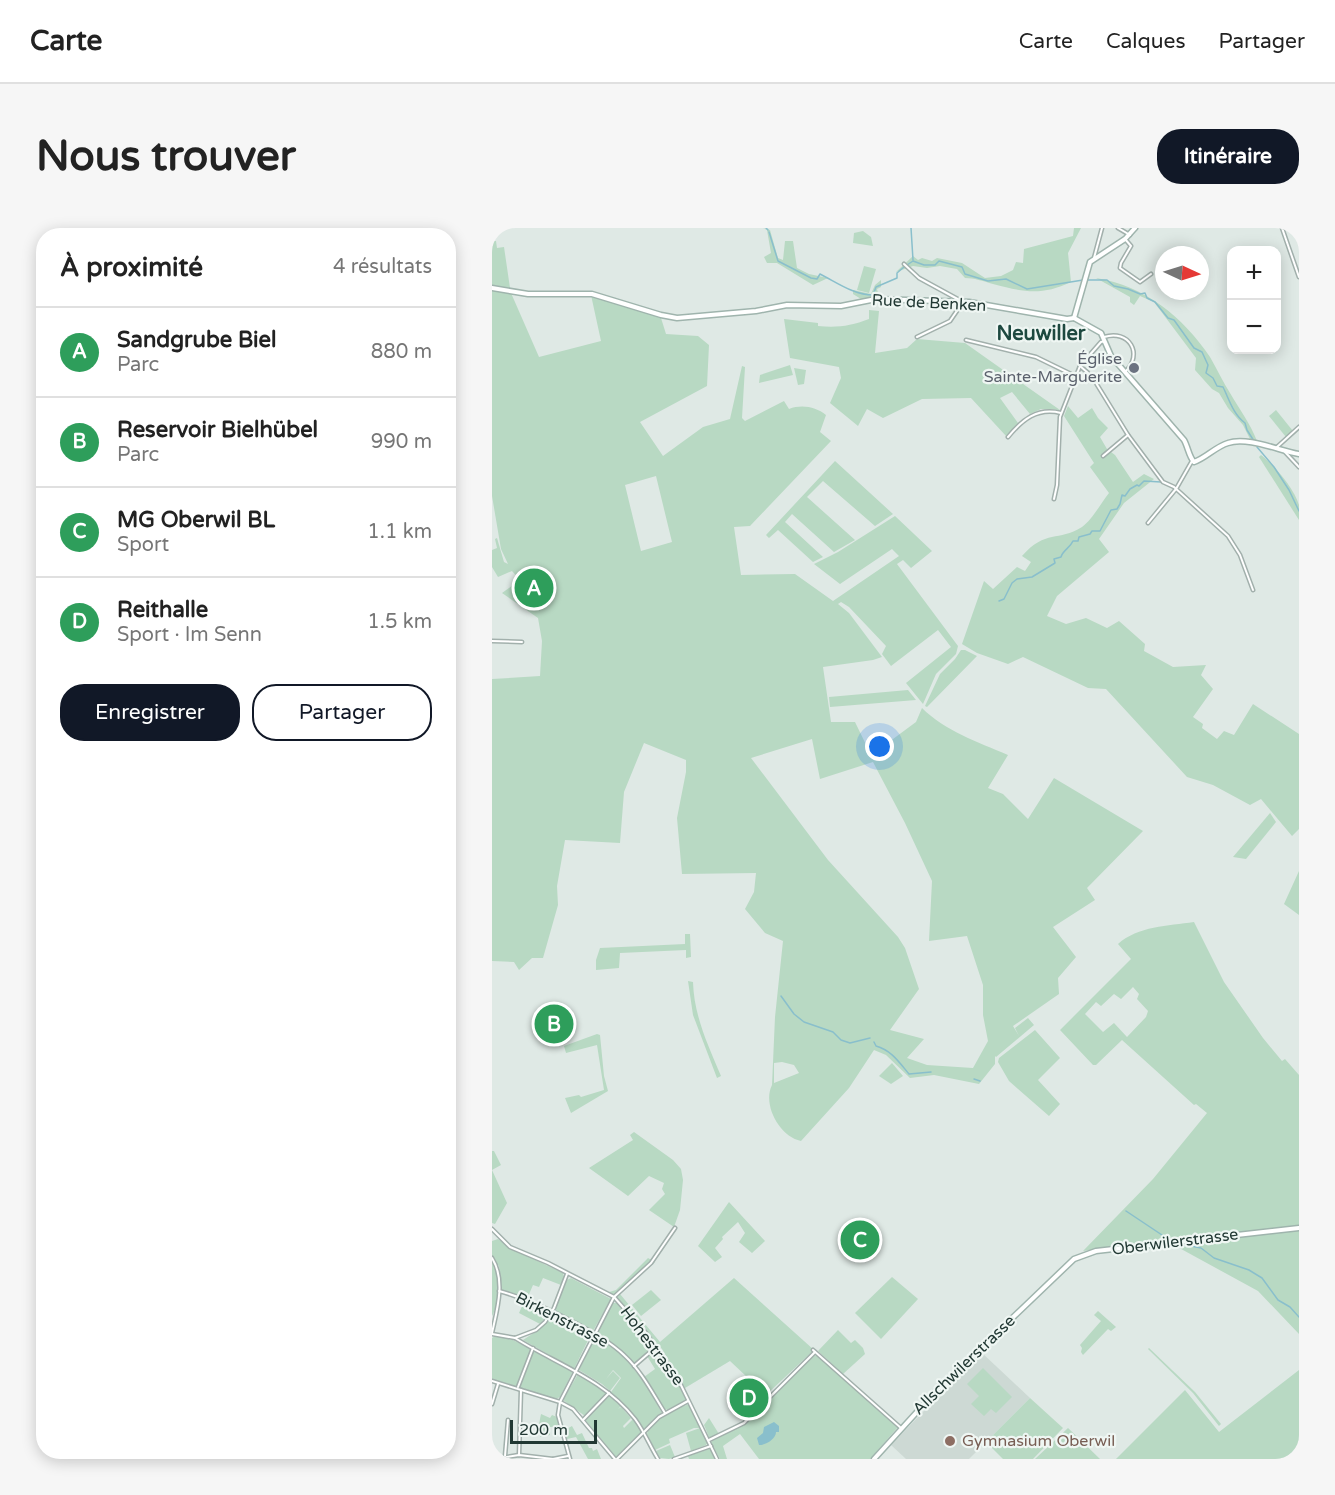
<!DOCTYPE html>
<html lang="fr">
<meta charset="utf-8">
<style>
body{margin:0;font-family:"Varela Round",sans-serif;background:#f6f6f6;color:#222}
.controls{position:absolute;right:18px;top:18px;display:grid;overflow:hidden;border-radius:12px;box-shadow:0 3px 15px #0003}
.controls button{width:54px;height:54px;display:grid;place-items:center;padding:0;border:0;border-bottom:2px solid #e0e0e0;background:#fff;color:#222;font:30px sans-serif}
.compass{position:absolute;left:663px;top:18px;width:54px;height:54px;border-radius:50%;background:#fff;box-shadow:0 3px 15px #0003;rotate:94deg}
.scale{position:absolute;left:18px;bottom:15px;width:87px;box-sizing:border-box;padding-left:6px;border:3px solid #213833;border-top:0;font-size:16px;line-height:21px;white-space:nowrap;color:#213833;-webkit-text-stroke:4px #eff6f3;paint-order:stroke}
.you{position:absolute;left:388px;top:519px;width:21px;height:21px;margin:-15px;border:4px solid #fff;border-radius:50%;background:#1a73e8;box-shadow:0 0 0 9px #1a73e833}
.badge{display:grid;place-items:center;width:39px;height:39px;border-radius:50%;background:#111827;color:#fff;font-size:20px;font-weight:700}
.pin{position:absolute;translate:-50% -50%;border:3px solid #fff;box-shadow:0 2px 6px #0006}
.list{margin:0;padding:0;list-style:none}
h2{display:flex;justify-content:space-between;align-items:center;height:78px;margin:0;padding:0 24px;font-size:26px}
h2 small{font-size:20px;font-weight:400;color:#767676}
.list li{display:grid;grid-template-columns:39px 1fr auto;gap:18px;align-items:center;box-sizing:border-box;height:90px;padding:0 24px;border-top:2px solid #e0e0e0}
.list b{display:block;font-size:22px;white-space:nowrap}
.list p{margin:0;font-size:20px;white-space:nowrap;color:#767676}
.list em{font-size:20px;font-style:normal;color:#767676}
.actions{display:flex;gap:12px;padding:18px 24px}
.actions a{flex:1;padding:14px 0;border:2px solid #111827;border-radius:24px;text-align:center;font-size:21px;color:#111827}
.actions .main{background:#111827;color:#fff}
.map{position:relative;flex:none;width:807px;height:1231px;overflow:hidden;border-radius:24px}
header{display:flex;align-items:center;gap:36px;box-sizing:border-box;height:84px;padding:0 30px;background:#fff;border-bottom:2px solid #e0e0e0}
header strong{font-size:28px}
nav{display:flex;gap:33px;margin-inline-start:auto;font-size:21px}
.intro{display:flex;align-items:center;justify-content:space-between;box-sizing:border-box;height:144px;padding:0 36px}
h1{margin:0;font-size:42px}
.button{padding:15px 27px;border-radius:24px;background:#111827;color:#fff;font-size:21px;font-weight:700}
main{display:flex;gap:36px;padding:0 36px}
aside{flex:1;background:#fff;border-radius:24px;box-shadow:0 3px 15px #0003}
.map>svg:first-child{display:block}
</style>
<header>
<strong>Carte</strong>
<nav><a>Carte</a><a>Calques</a><a>Partager</a></nav>
</header>
<div class="intro"><h1>Nous trouver</h1><a class="button">Itinéraire</a></div>
<main>
<aside>
<h2>À proximité<small>4 résultats</small></h2>
<ul class="list">
<li><span class="badge" style="background:#2e9e5b">A</span><div><b>Sandgrube Biel</b><p>Parc</p></div><em>880 m</em></li>
<li><span class="badge" style="background:#2e9e5b">B</span><div><b>Reservoir Bielhübel</b><p>Parc</p></div><em>990 m</em></li>
<li><span class="badge" style="background:#2e9e5b">C</span><div><b>MG Oberwil BL</b><p>Sport</p></div><em>1.1 km</em></li>
<li><span class="badge" style="background:#2e9e5b">D</span><div><b>Reithalle</b><p>Sport · Im Senn</p></div><em>1.5 km</em></li>
</ul>
<div class="actions"><a class="main">Enregistrer</a><a>Partager</a></div>
</aside>
<div class="map">
<svg width="807" height="1231" viewBox="0 0 807 1231">
<rect width="100%" height="100%" fill="#dfe9e5"/>
<polygon fill="#cdd9d4" points="489,1124 538,1170 477,1231 414,1231 399,1217"/>
<g fill="#b8d9c3" fill-rule="evenodd">
<polygon points="271,0 278,2 286,30 291,32 293,13 301,13 305,40 317,46 336,50 321,57 285,35 275,35 272,29 279,25 275,2"/>
<path d="M582,0H589L576,25L579,54C550,68 531,64 501,56C491,53 482,50 473,50L465,41L448,38L435,40L421,38L404,44L421,28L426,32L430,30L440,33L445,30L470,35L493,50L509,48L521,42L524,34L531,35L532,21L581,8Z"/>
<polygon points="371,3 379,9 381,18 361,15 362,5"/>
<polygon points="0,13 4,13 5,20 12,19 18,60 0,59"/>
<polygon points="372,38 384,41 377,65 365,62"/>
<path d="M604,50C653,58 691,89 718,129C725,141 731,154 738,165C748,182 758,195 765,213H759L751,197L736,180L727,165L720,161L703,142L704,130L662,74L648,68L642,77L638,74V69Z"/>
<polygon points="389,52 389,59 385,61 387,69 369,71 361,66 361,62 379,66 383,57"/>
<path d="M0,62L19,65L47,129L109,113L99,67L169,90L174,106L206,108L217,117L215,158L148,194L171,228L211,199L238,191L250,138L253,139L250,190L253,193L292,173L297,181C310,176 324,179 334,187L328,204L339,213L258,298L242,299L249,347L303,346L341,373L407,328L400,321L348,356L322,336L346,324L403,288L440,323L419,340L411,332L405,336L466,418L464,426L444,446L431,476L414,455L459,419L446,402L399,438L390,426L394,418L357,379L349,374L346,376L357,385L390,429L381,432L331,439L339,494H363L381,531L401,511L424,494L430,480C453,503 486,514 516,527L496,560L511,566L536,591L562,550L651,603L595,660L603,672L561,699L584,729L566,750L567,766L521,798L527,808L523,800L536,790L542,797L504,829L503,828V836L487,856L442,847L418,850L394,827L382,822L357,860L309,913C288,909 270,877 280,857L283,789L291,713L273,705L253,681L262,664L264,645L190,646L185,590L194,544V532L152,515L132,564L128,615L73,612L65,658L66,677L51,730H40L27,742L22,734L0,733V451L48,448L50,413L46,390L10,365L28,352L20,343L6,349L0,339V322L5,320L3,311L5,310L12,334L16,336L9,321L0,268ZM164,248L180,314L149,323L133,257ZM320,511L328,551L381,534L413,595L440,653L437,713L475,708L491,757V787L496,813L481,840L435,837L415,830L432,811L398,802L427,761L413,720L406,709L336,632L259,530ZM290,834L302,837L307,845L282,855V835Z"/>
<path d="M377,82L387,83L383,125L415,120L425,111L473,115L568,182L549,181L538,186L520,164L508,170L526,195L514,208L479,170L430,171L391,190L375,181L366,198L338,175L349,150L347,139L298,130L292,91L326,95V98C345,100 359,98 377,91Z"/>
<polygon points="298,137 301,147 267,155 268,147"/>
<polygon points="302,140 314,142 312,156 306,157"/>
<path d="M576,178L586,190L600,180L606,190L616,200L608,209L615,221L623,227L641,254L652,246L662,251L632,275L607,311L617,324L565,368L555,388L574,396L594,390L615,400L627,393L653,416L652,423L681,439L714,437L709,447L721,461L701,489L711,496L710,500L725,511L732,503L742,507L761,476L807,506V601L800,608L769,571L758,577L721,557L695,549L614,461L596,460L531,429L516,436L485,425L470,416L492,353L501,361L525,339L533,343L539,334L530,328C554,301 566,314 590,299C600,292 609,275 617,265L598,239L602,235L572,188Z"/>
<polygon points="784,182 801,203 794,209 777,188"/>
<path d="M769,227C782,237 802,260 807,277C807,281 807,287 807,292L767,229Z"/>
<polygon points="343,233 401,286 383,298 331,253 315,269 363,312 342,324 300,286 293,294 331,329 321,334 286,302 277,310 274,307"/>
<polygon points="469,422 473,422 485,428 435,479 433,478 448,446 463,431"/>
<polygon points="416,462 424,472 338,479 337,469"/>
<polygon points="778,585 784,594 754,631 741,629"/>
<polygon points="807,643 807,687 792,676"/>
<path d="M702,694L732,754L771,810L790,833L793,831L807,847V1106L766,1063L680,1016L679,1012L591,1023L661,951L715,885L704,876L702,877L630,812L604,837H601L568,802L639,731L626,716C646,698 676,698 702,694ZM641,759L647,766L645,771L656,783L654,789L635,809L622,795L611,804L593,786L604,774L609,778L622,766L629,771Z"/>
<polygon points="193,706 198,706 199,729 194,730 194,722 128,725 127,740 104,742 104,732 108,720 193,716"/>
<path d="M196,753L201,754C202,788 216,817 229,848L225,850L201,787Z"/>
<polygon points="64,776 76,813 66,818 63,815 61,816 48,781"/>
<polygon points="543,802 568,830 546,852 568,876 557,888 517,853 506,834 507,830"/>
<polygon points="105,806 108,807 112,848 116,863 79,885 73,870 87,867 89,869 112,862 105,817 74,825 72,818"/>
<polygon points="400,835 411,848 399,856 387,848"/>
<polygon points="142,904 181,932 189,941 191,952 188,982 182,999 157,982 173,966 170,961 172,955 157,948 136,968 97,940 141,912 138,907"/>
<polygon points="0,923 2,923 9,937 0,942 15,975 3,996 0,995"/>
<polygon points="237,974 273,1013 260,1025 247,1014 253,1005 246,994 230,1009 231,1011 223,1020 230,1029 223,1034 206,1018"/>
<polygon points="355,996 384,1023 381,1027 350,1000"/>
<polygon points="6,1011 20,1021 71,1045 72,1049 69,1057 51,1050 47,1059 41,1057 35,1071 9,1062 7,1038 0,1029 0,1013"/>
<polygon points="156,1030 163,1034 128,1066 168,1114 242,1050 322,1122 274,1167 238,1133 193,1160 170,1121 128,1073 117,1064 124,1062"/>
<path d="M0,1033C8,1049 9,1072 0,1088Z"/>
<polygon points="400,1049 426,1071 389,1111 363,1085"/>
<polygon points="79,1050 119,1071 101,1103 64,1085 62,1082 75,1052"/>
<polygon points="159,1062 169,1072 149,1088 140,1077"/>
<polygon points="32,1074 57,1086 48,1096 27,1085"/>
<polygon points="121,1075 125,1075 163,1118 142,1136 129,1122 105,1105"/>
<polygon points="606,1083 624,1099 619,1103 616,1101 591,1127 589,1124 590,1120 588,1117 609,1093 602,1087"/>
<polygon points="63,1088 99,1106 82,1141 31,1112 48,1101 59,1089"/>
<polygon points="346,1102 359,1115 363,1112 371,1120 373,1126 351,1146 326,1123"/>
<polygon points="3,1108 21,1112 39,1121 25,1157 23,1159 0,1151 0,1110"/>
<path d="M106,1109C135,1126 154,1155 170,1185L152,1202L130,1174L119,1164L129,1150L121,1142L114,1151L121,1143L128,1150L118,1163L110,1156L87,1142L103,1110Z"/>
<polygon points="657,1120 703,1164 729,1196 727,1198 701,1165 656,1121"/>
<polygon points="164,1122 183,1148 196,1172 176,1182 172,1181 152,1149 163,1141 155,1128"/>
<polygon points="41,1123 81,1143 68,1169 64,1171 27,1159"/>
<polygon points="321,1127 327,1128 406,1199 378,1231 267,1231 248,1206 231,1218 235,1231 228,1231 219,1215 220,1213 257,1193"/>
<polygon points="491,1140 520,1169 504,1185 499,1181 492,1188 479,1176 487,1168 475,1156"/>
<polygon points="807,1142 807,1231 624,1231 693,1162 727,1204"/>
<polygon points="86,1146 116,1164 93,1188 71,1172"/>
<polygon points="116,1167 129,1178 126,1181 129,1179 139,1190 131,1198 132,1200 141,1191 150,1204 124,1229 94,1193 94,1190"/>
<polygon points="538,1170 571,1200 541,1231 511,1231 494,1214"/>
<path d="M197,1176L216,1214L214,1217L199,1223L194,1205L208,1200H202L177,1211L178,1215L163,1222L155,1206C159,1188 182,1182 197,1176Z"/>
<polygon points="49,1186 58,1190 60,1187 65,1189 68,1199 58,1199 58,1207 48,1209 51,1199 47,1196"/>
<polygon points="217,1190 227,1206 220,1210 217,1209 212,1197"/>
<polygon points="80,1198 85,1207 90,1205 97,1220 100,1220 101,1223 105,1221 109,1231 96,1231 84,1209 75,1211 73,1202"/>
<polygon points="576,1200 608,1231 543,1231"/>
<polygon points="178,1217 183,1229 177,1231 168,1230 164,1223"/>
<polygon points="217,1221 219,1222 223,1231 197,1231 196,1228"/>
</g>
<path fill="#89bfcc" d="M282,1194L287,1198V1204H284C284,1211 274,1217 267,1217L265,1210L271,1205L272,1199Z"/>
<g fill="none" stroke-linecap="round" stroke-linejoin="round">
<g stroke="#89bfcc" stroke-width="1.5">
<polyline points="274,0 276,2"/>
<polyline points="419,0 421,32"/>
<path d="M277,4L286,33L319,50L325,51L328,46C346,55 362,67 381,67L384,59L405,50V45L412,39"/>
<polyline points="415,37 421,33 432,37 443,37 447,33 470,39 473,46 496,53 514,51 535,61 591,52"/>
<path d="M596,52H615L622,58L636,61L648,66L653,65L655,70L663,74L676,90L682,92L702,120L710,124L716,137L714,145L721,150L725,158L731,159C737,171 741,186 753,195L755,202L762,213"/>
<polyline points="765,219 782,239 797,262 807,283"/>
<path d="M507,373L512,371L520,355L525,351L540,349L563,335L562,331L569,329C571,322 578,320 581,313H586L587,309L598,306L600,303H608L619,282L625,281L628,276L630,267L633,268L638,261L645,257L647,258L652,253L669,254"/>
<polyline points="289,768 302,786 312,794 341,804 349,812 358,815 378,810"/>
<path d="M382,814L384,818C399,822 407,834 417,846L439,844"/>
<polyline points="482,851 488,853"/>
<polyline points="634,983 673,1009"/>
<polyline points="689,1016 709,1020 722,1030 757,1042 770,1050 786,1072 798,1079 807,1089"/>
</g>
<g stroke="#a2b0ac" stroke-width="5">
<g id="street">
<polyline points="626,0 638,7"/>
<polyline points="790,0 807,49"/>
<polyline points="633,11 639,18 629,35 628,40 648,54 659,46"/>
<polyline points="602,30 610,0"/>
<polyline points="412,36 427,50 471,74 458,93 425,109"/>
<path d="M612,109C637,101 652,126 633,144"/>
<polyline points="474,112 544,129 583,148"/>
<polyline points="588,138 596,145 604,155 636,207 671,254 682,259 736,308 748,327 761,362"/>
<path d="M516,209C530,192 545,179 569,185"/>
<polyline points="785,219 807,199"/>
<polyline points="793,224 807,239"/>
<polyline points="611,228 636,207"/>
<polyline points="562,271 565,257 568,189 588,138 609,114 613,113"/>
<polyline points="656,295 684,261 700,233"/>
<polyline points="0,413 30,414"/>
<polyline points="0,1001 18,1019 56,1035 122,1069 154,1105 185,1149 225,1231"/>
<path d="M0,1030C14,1052 5,1082 0,1105"/>
<path d="M7,1063C41,1072 109,1104 133,1128C150,1144 161,1166 173,1185"/>
<polyline points="0,1106 23,1110 44,1102 53,1094 62,1080 75,1046"/>
<path d="M23,1110C64,1136 112,1151 143,1191C152,1203 158,1218 166,1231"/>
<polyline points="321,1122 409,1200"/>
<polyline points="142,1138 164,1119"/>
<polyline points="0,1153 68,1174 81,1181 123,1231"/>
<polyline points="26,1159 41,1120"/>
<polyline points="0,1176 6,1156"/>
<polyline points="91,1192 117,1165"/>
<polyline points="217,1212 252,1195 323,1124"/>
<polyline points="27,1227 29,1162"/>
<polyline points="13,1228 16,1192"/>
<polyline points="3,1231 27,1227 61,1231"/>
<polyline points="61,1231 76,1228"/>
<polyline points="78,1231 66,1187 68,1174 122,1069 159,1035 183,1000"/>
<polyline points="125,1231 167,1189 196,1173"/>
<polyline points="182,1231 219,1218"/>
</g>
</g>
<g stroke="#9fb4ad" stroke-width="7">
<g id="secondary">
<polyline points="0,60 36,66 100,66 169,87 185,90 264,83 295,77 349,78 384,71 477,74 575,91 582,90"/>
<path d="M582,90L609,105L619,128L692,212C696,219 697,229 702,234C714,230 723,219 736,215C755,208 788,223 807,226"/>
<polyline points="582,90 598,34 633,11 643,0"/>
<polyline points="382,1231 444,1163 582,1031 604,1023 807,1000"/>
</g>
</g>
<use href="#street" stroke="#fff" stroke-width="2"/>
<use href="#secondary" stroke="#fff" stroke-width="4"/>
</g>
<circle fill="#6b7280" stroke="#eff6f3" stroke-width="2" cx="642" cy="140" r="6"/>
<circle fill="#8d6e63" stroke="#eff6f3" stroke-width="2" cx="458" cy="1213" r="6"/>
<g text-anchor="middle" dominant-baseline="central" stroke-width="4.5" stroke-linejoin="round" paint-order="stroke">
<g font-size="16" fill="#213833" stroke="#eff6f3">
<text transform="translate(437 75) rotate(3)">Rue de Benken</text>
<text transform="translate(683 1014) rotate(-7)">Oberwilerstrasse</text>
<text transform="translate(70 1092) rotate(27)">Birkenstrasse</text>
<text transform="translate(160 1118) rotate(53)">Hohestrasse</text>
<text transform="translate(472 1137) rotate(-44)">Allschwilerstrasse</text>
</g>
<g font-size="16" fill="#5b616d" stroke="#eff6f3" text-anchor="end">
<text x="630" y="131">Église<tspan x="630" dy="18">Sainte-Marguerite</tspan></text>
</g>
<g font-size="16" fill="#785e54" stroke="#eff6f3" text-anchor="start">
<text x="470" y="1213">Gymnasium Oberwil</text>
</g>
<g font-size="20" font-weight="bold" fill="#1e4940" stroke="#eff6f3">
<text x="549" y="106">Neuwiller</text>
</g>
</g>
</svg>
<div class="controls">
<button>+</button>
<button>−</button>
</div>
<svg class="compass" viewBox="-18 -18 36 36"><path d="M0-13l5 13h-10z" fill="#e53935"/><path d="M0 13l5-13h-10z" fill="#767676"/></svg>
<div class="scale">200 m</div>
<div class="you"></div>
<div class="pin badge" style="left:42px;top:360px;background:#2e9e5b">A</div>
<div class="pin badge" style="left:62px;top:796px;background:#2e9e5b">B</div>
<div class="pin badge" style="left:368px;top:1012px;background:#2e9e5b">C</div>
<div class="pin badge" style="left:257px;top:1170px;background:#2e9e5b">D</div>
</div>
</main>
